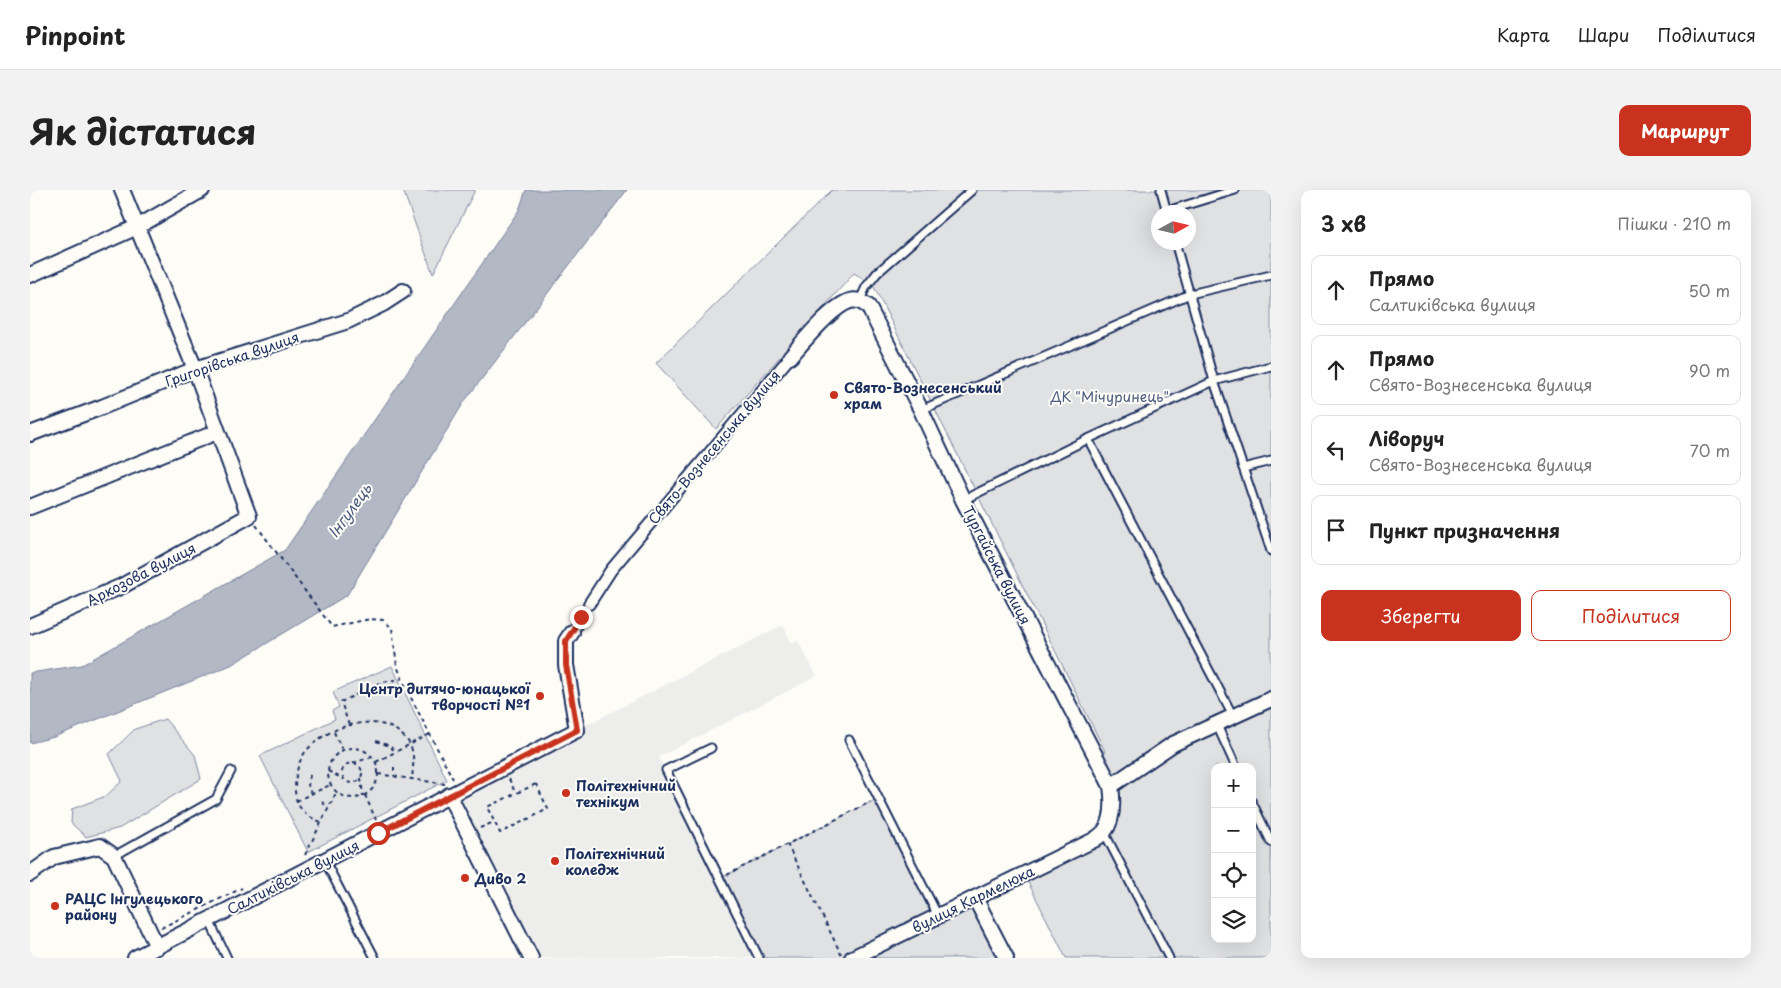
<!DOCTYPE html>
<html lang="uk">
<meta charset="utf-8">
<style>
body{margin:0;font-family:"Playpen Sans",sans-serif;background:#f2f2f2;color:#222}
.controls{position:absolute;right:15px;bottom:15px;display:grid;overflow:hidden;border-radius:10px;box-shadow:0 5px 20px #0002}
.controls button{width:45px;height:45px;display:grid;place-items:center;padding:0;border:0;border-bottom:1px solid #e0e0e0;background:#fff;color:#222;font:25px sans-serif}
.compass{position:absolute;left:1121px;top:15px;width:45px;height:45px;border-radius:50%;background:#fff;box-shadow:0 5px 20px #0002;rotate:82deg}
.stop{position:absolute;width:15px;height:15px;margin:-11px;border:4px solid #c8321e;border-radius:50%;background:#fff}
.stop.end{background:#c8321e;border-color:#fff;box-shadow:0 1px 5px #0008}
.list{margin:0;padding:0;list-style:none}
h2{display:flex;justify-content:space-between;align-items:center;height:65px;margin:0;padding:0 20px;font-size:21px}
h2 small{font-size:16px;font-weight:400;color:#767676}
.list li{display:grid;grid-template-columns:32px 1fr auto;gap:15px;align-items:center;box-sizing:border-box;height:70px;margin:0 10px 10px;padding:0 10px;border:1px solid #e0e0e0;border-radius:10px}
.list b{display:block;font-size:19px;white-space:nowrap}
.list p{margin:0;font-size:16px;white-space:nowrap;color:#767676}
.list em{font-size:16px;font-style:normal;color:#767676}
.actions{display:flex;gap:10px;padding:15px 20px}
.actions a{flex:1;padding:11px 0;border:1px solid #c8321e;border-radius:10px;text-align:center;font-size:18px;color:#c8321e}
.actions .main{background:#c8321e;color:#fff}
.icon{flex:none;width:28px;height:28px;fill:none;stroke:currentColor;stroke-width:2;stroke-linecap:round;stroke-linejoin:round}
.map{position:relative;flex:none;width:1241px;height:768px;overflow:hidden;border-radius:10px}
header{display:flex;align-items:center;gap:30px;box-sizing:border-box;height:70px;padding:0 25px;background:#fff;border-bottom:1px solid #e0e0e0}
header strong{font-size:24px}
nav{display:flex;gap:28px;margin-inline-start:auto;font-size:18px}
.intro{display:flex;align-items:center;justify-content:space-between;box-sizing:border-box;height:120px;padding:0 30px}
h1{margin:0;font-size:35px}
.button{padding:12px 22px;border-radius:10px;background:#c8321e;color:#fff;font-size:18px;font-weight:700}
main{display:flex;gap:30px;padding:0 30px}
aside{flex:1;background:#fff;border-radius:10px;box-shadow:0 5px 20px #0002}
.map>svg:first-child{display:block}
</style>
<header>
<strong>Pinpoint</strong>
<nav><a>Карта</a><a>Шари</a><a>Поділитися</a></nav>
</header>
<div class="intro"><h1>Як дістатися</h1><a class="button">Маршрут</a></div>
<main>
<div class="map">
<svg width="1241" height="768" viewBox="0 0 1241 768">
<rect width="100%" height="100%" fill="#fdfcf7"/>
<filter id="ink" filterUnits="userSpaceOnUse"><feTurbulence type="fractalNoise" baseFrequency=".02" numOctaves="2"/><feDisplacementMap in="SourceGraphic" scale="10" xChannelSelector="R" yChannelSelector="G"/><feConvolveMatrix kernelMatrix="1 2 1 2 8 2 1 2 1" color-interpolation-filters="sRGB"/></filter>
<g filter="url(#ink)">
<polygon fill="#edeeec" points="753,435 762,454 768,451 787,486 629,567 729,768 501,768 419,605"/>
<g fill="#e0e1e3" stroke="#7e88a0" fill-rule="evenodd">
<polygon points="373,0 445,0 403,84"/>
<path d="M802,0H1241V768H1036L994,684L1064,650L1079,609L1074,559L843,95L824,83L686,239L626,173ZM1128,22H1158V52H1128ZM1185,577H1222V749H1185Z"/>
<polygon points="362,476 417,590 278,662 230,566 305,529 302,521 309,517 303,502"/>
<polygon points="135,529 165,565 171,589 90,638 56,647 41,633 42,619 76,606 92,591 79,564 105,539"/>
<polygon points="849,608 908,726 945,708 976,768 729,768 691,688"/>
</g>
<polygon fill="#b3b8c5" stroke="#76819c" points="496,0 597,0 434,212 317,405 201,475 24,547 0,553 0,483 52,475 255,360 489,20"/>
<g fill="none" stroke-linecap="round" stroke-linejoin="round">
<g stroke="#1b2f5e" stroke-width="11">
<g id="service">
<polyline points="1131,0 1137,22"/>
<polyline points="1137,21 1205,0"/>
<polyline points="1145,52 1184,191 1241,361"/>
<polyline points="830,110 836,97 847,83 942,0"/>
<polyline points="891,220 1160,104 1241,85"/>
<polyline points="1058,249 1203,526"/>
<polyline points="1213,278 1241,271"/>
<polyline points="933,310 1058,249 1184,191 1241,176"/>
<polyline points="1186,533 1206,577"/>
<polyline points="819,550 908,726"/>
<polyline points="681,558 636,580 729,768"/>
<polyline points="1222,612 1241,652"/>
<polyline points="1074,642 1139,768"/>
<polyline points="84,666 186,609 201,581"/>
<polyline points="295,671 345,768"/>
<polyline points="179,730 197,768"/>
</g>
</g>
<g stroke="#1b2f5e" stroke-width="14">
<g id="pedestrian">
<polyline points="559,414 581,380 760,167"/>
<polyline points="542,442 551,427"/>
</g>
</g>
<g stroke="#1b2f5e" stroke-width="18">
<g id="minor">
<polyline points="0,85 107,37 172,0"/>
<path d="M760,167C772,153 802,116 820,111C827,109 831,112 838,116L891,220L933,310L1081,596C1083,610 1084,630 1074,642C1071,645 1067,648 1064,650L822,768"/>
<polyline points="0,244 72,217 165,179 318,131 353,114 373,101"/>
<polyline points="0,317 187,242"/>
<polyline points="0,436 92,396 219,326 165,179 92,0"/>
<polyline points="1081,596 1143,554 1241,509"/>
<polyline points="419,605 501,768"/>
<polyline points="0,684 24,667 70,656 84,666 127,757"/>
<polyline points="945,708 976,768"/>
<polyline points="105,768 547,540 536,475 536,451 542,442"/>
</g>
</g>
<g stroke="#1b2f5e" stroke-width="2" stroke-dasharray="4 4" stroke-linecap="butt">
<polyline points="226,335 302,437 340,429 353,430 362,438 367,476 377,500 423,589"/>
<polyline points="319,535 311,512 352,492 371,489"/>
<polyline points="304,542 312,560"/>
<polyline points="346,551 360,556 365,562"/>
<circle cx="323" cy="583" r="25"/>
<polyline points="346,572 400,544"/>
<polyline points="323,573 342,567"/>
<circle cx="322" cy="583" r="10"/>
<polyline points="364,577 364,586"/>
<polyline points="298,581 313,589"/>
<polyline points="348,584 415,594"/>
<polyline points="280,585 278,595 281,604"/>
<polyline points="331,588 333,606"/>
<polyline points="479,589 485,602"/>
<polygon points="506,594 518,619 470,643 457,617"/>
<polyline points="335,605 346,630"/>
<polyline points="266,611 300,595"/>
<polyline points="292,612 298,618"/>
<path d="M291,632C275,626 265,617 265,599C265,586 268,570 277,560C298,536 344,522 370,543C374,547 378,550 380,555C385,565 383,577 382,589"/>
<polyline points="450,638 464,632"/>
<polyline points="757,654 811,764"/>
<polyline points="275,665 306,603"/>
<polyline points="697,685 840,612"/>
<polyline points="131,738 212,698"/>
</g>
<use href="#service" stroke="#fdfcf7" stroke-width="7"/>
<use href="#pedestrian" stroke="#fdfcf7" stroke-width="10"/>
<use href="#minor" stroke="#fdfcf7" stroke-width="14"/>
</g>
</g>
<g fill="none" stroke-linecap="round" stroke-linejoin="round" filter="url(#ink)">
<polyline stroke="#c8321e" stroke-width="6" points="348,643 547,540 536,475 536,451 551,427"/>
</g>
<g fill="#c8321e" stroke="#fdfcf7" stroke-width="2">
<circle cx="804" cy="205" r="5"/>
<circle cx="510" cy="506" r="5"/>
<circle cx="536" cy="603" r="5"/>
<circle cx="525" cy="671" r="5"/>
<circle cx="435" cy="688" r="5"/>
<circle cx="25" cy="716" r="5"/>
</g>
<g text-anchor="middle" dominant-baseline="central" stroke-width="4" stroke-linejoin="round" paint-order="stroke">
<g font-size="14" fill="#1b2f5e" stroke="#fdfcf7">
<text transform="translate(202 169) rotate(-19)">Григорівська вулиця</text>
<text transform="translate(684 257) rotate(-50)">Свято-Вознесенська вулиця</text>
<text transform="translate(967 375) rotate(63)">Тургайська вулиця</text>
<text transform="translate(111 384) rotate(-27)">Аркозова вулиця</text>
<text transform="translate(263 687) rotate(-27)">Салтиківська вулиця</text>
<text transform="translate(943 709) rotate(-26)">вулиця Кармелюка</text>
</g>
<g font-size="14" font-weight="bold" fill="#1b2f5e" stroke="#fdfcf7" text-anchor="start">
<text x="814" y="197">Свято-Вознесенський<tspan x="814" dy="16">храм</tspan></text>
<text x="500" y="498" text-anchor="end">Центр дитячо-юнацької<tspan x="500" dy="16">творчості №1</tspan></text>
<text x="546" y="595">Політехнічний<tspan x="546" dy="16">технікум</tspan></text>
<text x="535" y="663">Політехнічний<tspan x="535" dy="16">коледж</tspan></text>
<text x="445" y="688">Диво 2</text>
<text x="35" y="708">РАЦС Інгулецького<tspan x="35" dy="16">району</tspan></text>
</g>
<g font-size="14" fill="#4c5c7f" stroke="#fdfcf7">
<text x="1080" y="206">ДК "Мічуринець"</text>
</g>
<g font-size="15" font-style="italic" fill="#49587d" stroke="#fdfcf7">
<text transform="translate(319 320) rotate(-54)">Інгулець</text>
</g>
</g>
</svg>
<div class="controls">
<button>+</button>
<button>−</button>
<button><svg class="icon" aria-label="locate" viewBox="0 0 24 24"><circle cx="12" cy="12" r="6"/><path d="M12 2v4M12 18v4M2 12h4M18 12h4"/></svg></button>
<button><svg class="icon" aria-label="layers" viewBox="0 0 24 24"><path d="M12 4l9 5-9 5-9-5zM3 14l9 5 9-5"/></svg></button>
</div>
<svg class="compass" viewBox="-18 -18 36 36"><path d="M0-13l5 13h-10z" fill="#e53935"/><path d="M0 13l5-13h-10z" fill="#767676"/></svg>
<div class="stop" style="left:348px;top:643px"></div>
<div class="stop end" style="left:551px;top:427px"></div>
</div>
<aside>
<h2>3 хв<small>Пішки · 210 m</small></h2>
<ul class="list">
<li><svg class="icon" aria-label="ahead" viewBox="0 0 24 24"><path d="M12 20V5M6 11l6-6 6 6"/></svg><div><b>Прямо</b><p>Салтиківська вулиця</p></div><em>50 m</em></li>
<li><svg class="icon" aria-label="ahead" viewBox="0 0 24 24"><path d="M12 20V5M6 11l6-6 6 6"/></svg><div><b>Прямо</b><p>Свято-Вознесенська вулиця</p></div><em>90 m</em></li>
<li><svg class="icon" aria-label="left" viewBox="0 0 24 24"><path d="M17 20v-9H6M10 6l-5 5 5 5"/></svg><div><b>Ліворуч</b><p>Свято-Вознесенська вулиця</p></div><em>70 m</em></li>
<li><svg class="icon" aria-label="arrive" viewBox="0 0 24 24"><path d="M6 21V4h12l-3 4 3 4H6"/></svg><div><b>Пункт призначення</b></div></li>
</ul>
<div class="actions"><a class="main">Зберегти</a><a>Поділитися</a></div>
</aside>
</main>
